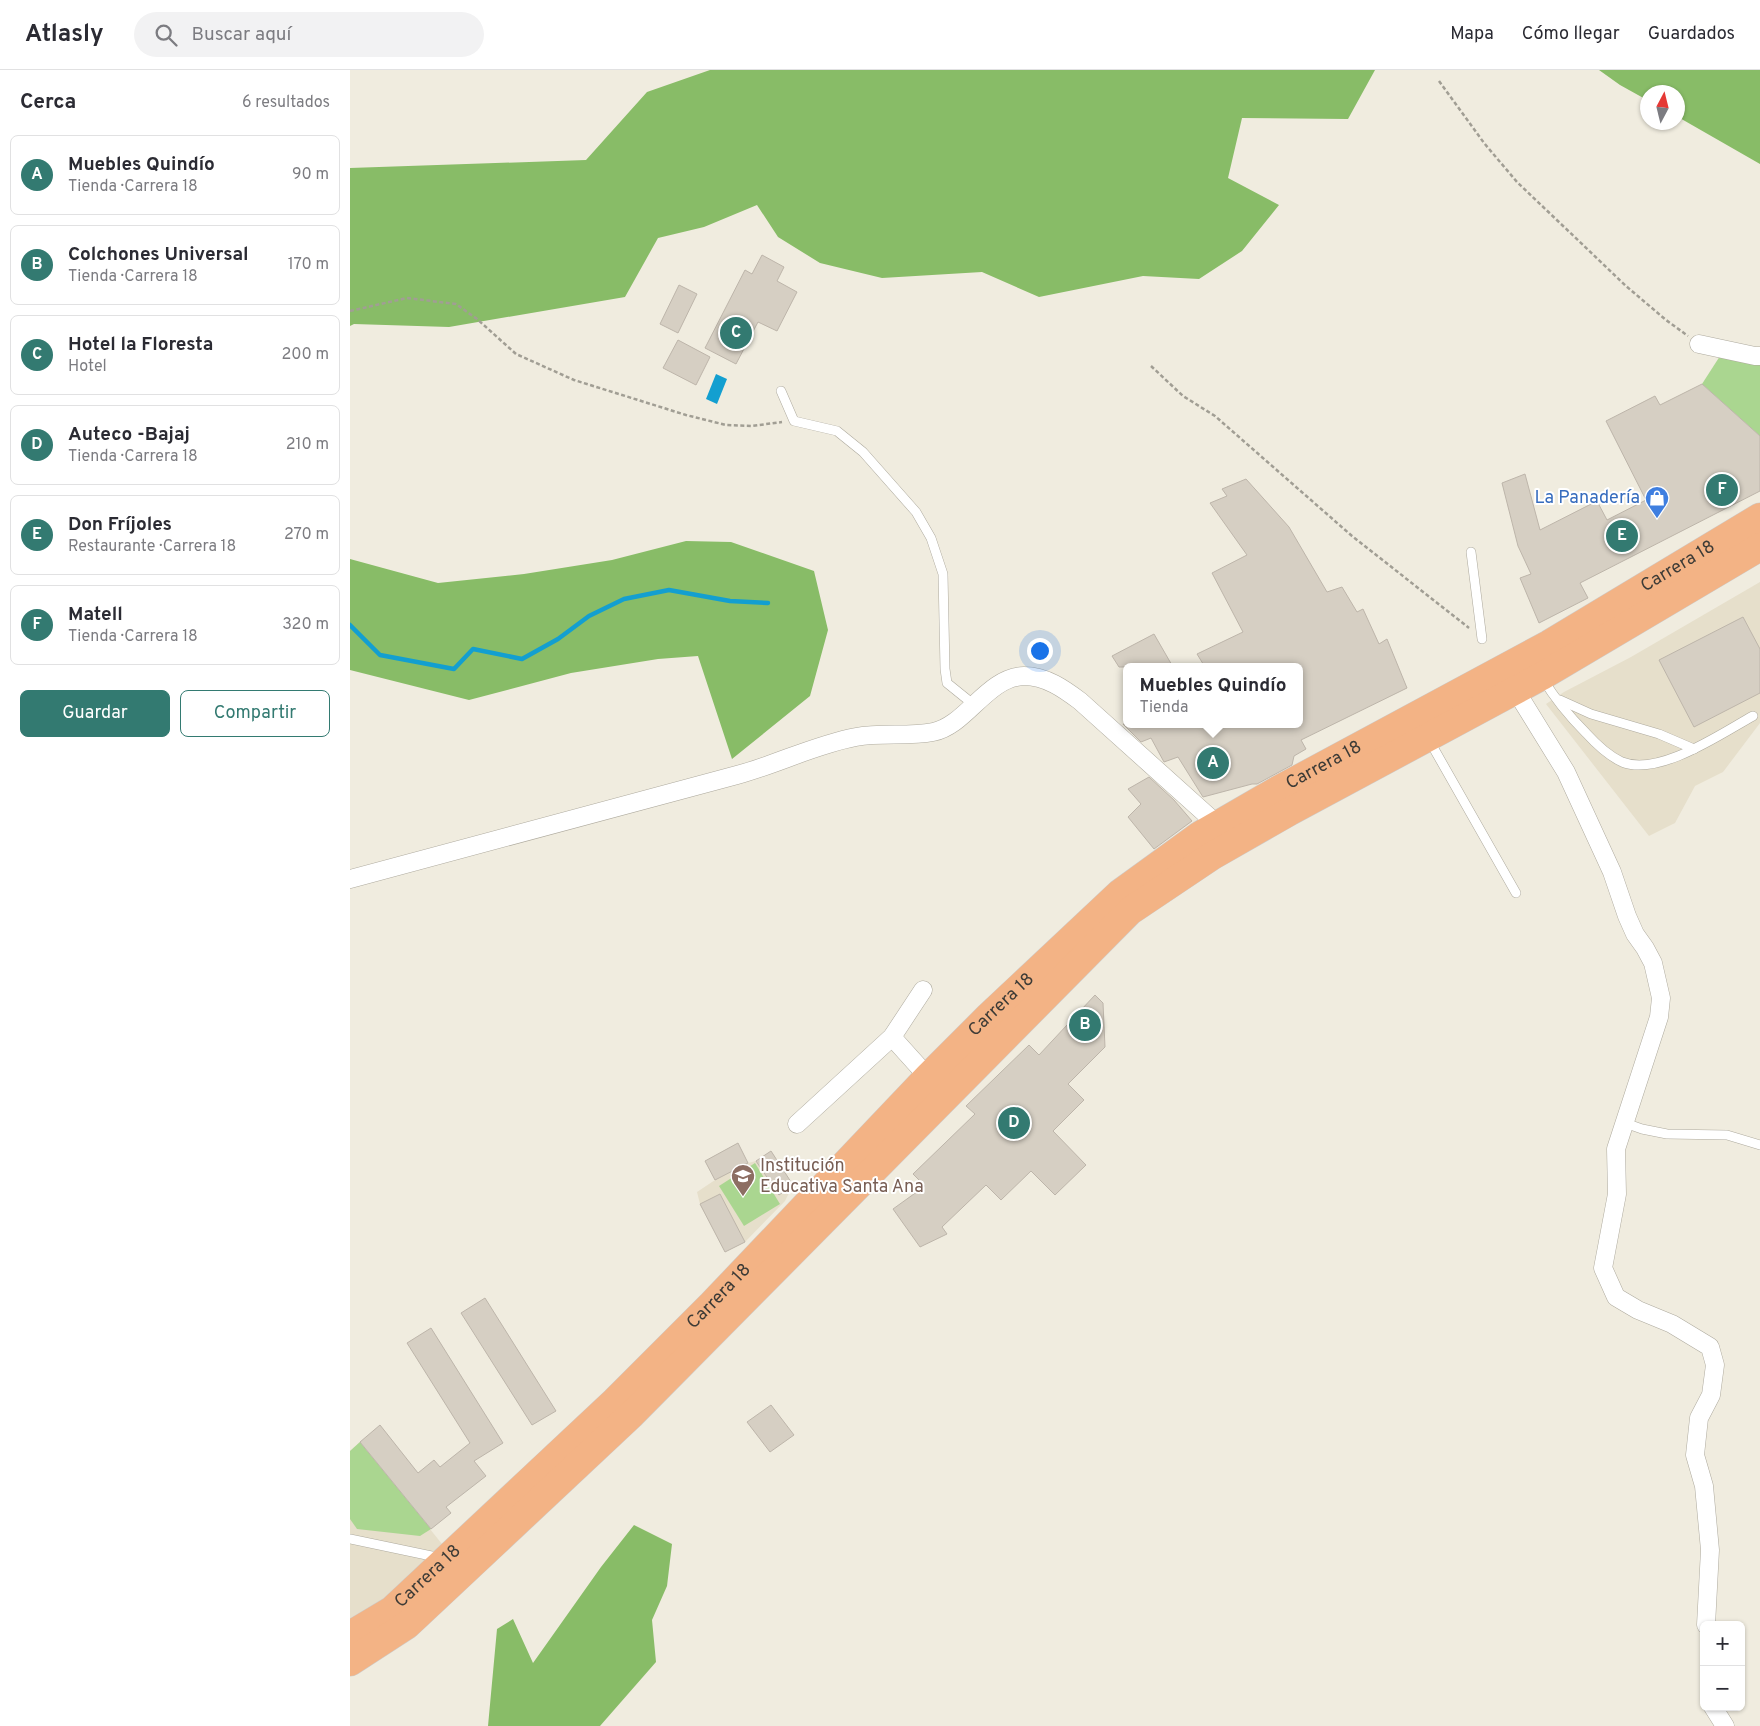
<!DOCTYPE html>
<html lang="es">
<meta charset="utf-8">
<style>
body{margin:0;font-family:Overpass,sans-serif;background:#f2f2f3;color:#2b2b33}
.controls{position:absolute;right:15px;bottom:15px;display:grid;overflow:hidden;border-radius:8px;box-shadow:0 1px 4px #0004}
.controls button{width:45px;height:45px;display:grid;place-items:center;padding:0;border:0;border-bottom:1px solid #e1e1e2;background:#fff;color:#2b2b33;font:25px sans-serif}
.compass{position:absolute;left:1290px;top:15px;width:45px;height:45px;border-radius:50%;background:#fff;box-shadow:0 1px 4px #0004;rotate:7deg}
.you{position:absolute;left:689px;top:580px;width:18px;height:18px;margin:-12px;border:4px solid #fff;border-radius:50%;background:#1a73e8;box-shadow:0 0 0 8px #1a73e833}
.badge{display:grid;place-items:center;width:32px;height:32px;border-radius:50%;background:#337a71;color:#fff;font-size:16px;font-weight:700}
.pin{position:absolute;translate:-50% -50%;border:2px solid #fff;box-shadow:0 1px 5px #0006}
.popup{position:absolute;left:773px;top:593px;width:180px;height:65px;box-sizing:border-box;display:grid;place-content:center;border-radius:8px;background:#fff;filter:drop-shadow(0 1px 4px #0005);font-size:16px;white-space:nowrap;color:#7c7c81}
.popup b{font-size:19px;color:#2b2b33}
.popup::after{content:'';position:absolute;left:50%;top:100%;margin-left:-10px;border:10px solid transparent;border-top-color:#fff}
.list{margin:0;padding:0;list-style:none}
h2{display:flex;justify-content:space-between;align-items:center;height:65px;margin:0;padding:0 20px;font-size:21px}
h2 small{font-size:16px;font-weight:400;color:#7c7c81}
.list li{display:grid;grid-template-columns:32px 1fr auto;gap:15px;align-items:center;box-sizing:border-box;height:80px;margin:0 10px 10px;padding:0 10px;border:1px solid #e1e1e2;border-radius:8px}
.list b{display:block;font-size:19px;white-space:nowrap}
.list p{margin:0;font-size:16px;white-space:nowrap;color:#7c7c81}
.list em{font-size:16px;font-style:normal;color:#7c7c81}
.actions{display:flex;gap:10px;padding:15px 20px}
.actions a{flex:1;padding:11px 0;border:1px solid #337a71;border-radius:8px;text-align:center;font-size:18px;color:#337a71}
.actions .main{background:#337a71;color:#fff}
.icon{flex:none;width:28px;height:28px;fill:none;stroke:currentColor;stroke-width:2;stroke-linecap:round;stroke-linejoin:round}
.map{position:relative;flex:none;width:1410px;height:1656px;overflow:hidden}
header{display:flex;align-items:center;gap:30px;box-sizing:border-box;height:70px;padding:0 25px;background:#fff;border-bottom:1px solid #e1e1e2}
header strong{font-size:24px}
nav{display:flex;gap:28px;margin-inline-start:auto;font-size:18px}
.search{width:350px;height:45px;background:#f2f2f3;display:flex;align-items:center;gap:12px;box-sizing:border-box;padding:0 18px;border-radius:28px;color:#7c7c81;font-size:19px}
main{display:flex}
aside{flex:1;background:#fff}
.map>svg:first-child{display:block}
</style>
<header>
<strong>Atlasly</strong>
<div class="search"><svg class="icon" aria-label="search" viewBox="0 0 24 24"><circle cx="10" cy="10" r="6"/><path d="M15 15l6 6"/></svg>Buscar aquí</div>
<nav><a>Mapa</a><a>Cómo llegar</a><a>Guardados</a></nav>
</header>
<main>
<aside>
<h2>Cerca<small>6 resultados</small></h2>
<ul class="list">
<li><span class="badge">A</span><div><b>Muebles Quindío</b><p>Tienda · Carrera 18</p></div><em>90 m</em></li>
<li><span class="badge">B</span><div><b>Colchones Universal</b><p>Tienda · Carrera 18</p></div><em>170 m</em></li>
<li><span class="badge">C</span><div><b>Hotel la Floresta</b><p>Hotel</p></div><em>200 m</em></li>
<li><span class="badge">D</span><div><b>Auteco -Bajaj</b><p>Tienda · Carrera 18</p></div><em>210 m</em></li>
<li><span class="badge">E</span><div><b>Don Fríjoles</b><p>Restaurante · Carrera 18</p></div><em>270 m</em></li>
<li><span class="badge">F</span><div><b>Matell</b><p>Tienda · Carrera 18</p></div><em>320 m</em></li>
</ul>
<div class="actions"><a class="main">Guardar</a><a>Compartir</a></div>
</aside>
<div class="map">
<svg width="1410" height="1656" viewBox="0 0 1410 1656">
<rect width="100%" height="100%" fill="#f0ecdf"/>
<g fill="#e6dfcb">
<polygon points="1410,512 1410,653 1373,702 1345,716 1325,753 1299,766 1196,634 1214,622 1281,587"/>
<polygon points="388,1073 398,1093 406,1091 421,1081 443,1115 435,1131 395,1172 375,1182 350,1134 347,1122 365,1110 355,1091"/>
<polygon points="10,1372 96,1479 36,1534 0,1555 0,1381"/>
</g>
<g fill="#aad690">
<polygon points="1370,286 1410,293 1410,366 1352,314"/>
<polygon points="405,1093 430,1134 394,1156 369,1116"/>
<polygon points="10,1372 81,1459 70,1466 7,1459 0,1449 0,1381"/>
</g>
<g fill="#88bc67">
<polygon points="360,0 1025,0 998,49 892,48 878,108 929,135 892,181 849,209 793,206 689,227 632,202 532,208 470,193 428,167 407,135 354,157 308,168 275,227 99,257 4,254 0,256 0,98 236,90 297,22"/>
<polygon points="1249,0 1410,0 1410,94 1328,47 1328,22 1298,22 1297,30 1270,15"/>
<polygon points="336,471 381,472 464,501 478,560 460,626 382,689 348,586 308,589 221,603 119,630 0,600 0,489 88,513 174,504 262,490"/>
<polygon points="284,1455 322,1474 317,1516 302,1550 306,1592 250,1656 138,1656 147,1559 163,1549 183,1593 251,1497"/>
</g>
<polygon fill="#139fd0" points="366,304 377,309 367,334 356,329"/>
<g fill="none" stroke-linecap="round" stroke-linejoin="round">
<polyline stroke="#139fd0" stroke-width="4.5" points="0,555 30,585 104,599 123,579 172,589 208,569 239,546 274,529 319,520 380,531 418,533"/>
</g>
<g fill="#d6cfc3" stroke="#bdb5aa">
<polygon points="412,185 434,197 427,211 447,222 427,261 408,252 386,294 355,278 395,200 402,204"/>
<polygon points="329,215 347,224 328,263 310,254"/>
<polygon points="328,270 360,287 346,315 313,298"/>
<polygon points="1352,314 1410,366 1410,421 1230,513 1238,528 1189,553 1170,508 1181,504 1168,476 1152,413 1175,404 1190,460 1247,431 1257,450 1296,430 1256,351 1305,326 1310,335"/>
<polygon points="896,409 939,457 977,522 992,517 1007,542 1013,539 1029,574 1037,569 1057,618 951,670 956,679 944,686 942,695 907,714 902,714 853,727 828,687 814,692 801,668 791,672 773,654 949,654 949,597 855,597 847,584 893,562 862,503 897,485 860,433 877,426 872,419"/>
<polygon points="1393,547 1410,579 1410,623 1344,657 1309,590"/>
<polygon points="804,564 823,597 769,597 762,586"/>
<polygon points="799,707 824,730 842,751 804,779 778,747 791,734 778,719"/>
<polygon points="745,925 753,933 755,977 718,1014 734,1030 703,1061 736,1095 705,1125 681,1101 651,1130 636,1115 592,1157 597,1164 570,1177 543,1139 575,1116 563,1104 625,1044 616,1036 679,975 689,985"/>
<polygon points="388,1073 398,1093 365,1110 355,1091"/>
<polygon points="421,1081 443,1115 429,1125 406,1091"/>
<polygon points="370,1124 395,1172 375,1182 350,1134"/>
<polygon points="135,1228 206,1341 182,1355 111,1243"/>
<polygon points="81,1258 153,1373 124,1391 136,1406 96,1437 101,1443 81,1459 10,1372 30,1355 68,1403 84,1390 90,1397 120,1373 57,1273"/>
<polygon points="421,1335 444,1365 420,1382 397,1352"/>
</g>
<g fill="none" stroke-linecap="round" stroke-linejoin="round">
<g stroke="#aeaa9e" stroke-width="10">
<g id="lane">
<polyline points="431,321 444,351 487,361 513,382 566,442 581,468 593,504 595,599 597,613 623,634"/>
<polyline points="1121,482 1132,569"/>
<path d="M1193,609C1205,629 1220,647 1236,663C1246,674 1259,686 1272,692C1309,707 1372,663 1403,646"/>
<polyline points="1210,630 1241,644 1309,664 1344,679"/>
<polyline points="1079,670 1166,823"/>
<polyline points="1275,1053 1292,1059 1317,1064 1377,1065 1410,1075"/>
<polyline points="0,1469 91,1488"/>
</g>
</g>
<g stroke="#aeaa9e" stroke-width="19">
<g id="street">
<polyline points="1349,274 1405,286 1410,286"/>
<polyline points="1166,621 1216,702 1262,802 1277,846 1285,864 1295,878 1303,893 1311,928 1309,947 1266,1079 1267,1124 1253,1198 1266,1227 1288,1240 1322,1254 1360,1277 1365,1295 1361,1325 1349,1348 1345,1385 1354,1416 1360,1480 1356,1555"/>
<path d="M0,809C129,775 258,740 387,705C428,694 464,675 506,667C531,662 558,667 583,662C616,656 637,607 674,606C696,606 714,619 730,631L868,755"/>
<polyline points="542,967 578,1007"/>
<polyline points="447,1054 542,967 573,920"/>
<polyline points="1363,1637 1375,1656"/>
</g>
</g>
<g stroke="#cdcccb" stroke-width="29">
<g id="primary">
<path id="s1" d="M0,1565L42,1540L265,1331L362,1234L578,1007L639,946L770,823L850,765L926,721L1199,574L1410,447"/>
<polyline points="0,1592 57,1555 281,1345 780,841 862,786 939,742 1192,606 1410,477"/>
</g>
</g>
<g stroke="#a19e94" stroke-width="2.5" stroke-dasharray="4 2.5" stroke-linecap="butt">
<polyline points="1089,11 1134,73 1167,112 1276,216 1316,250 1338,266"/>
<polyline points="0,241 57,228 106,234 127,249 166,284 224,310 336,345 376,355 402,356 432,352"/>
<polyline points="801,296 833,326 865,346 1002,466 1119,558"/>
</g>
<use href="#lane" stroke="#fff" stroke-width="9"/>
<use href="#street" stroke="#fff" stroke-width="18"/>
<use href="#primary" stroke="#f3b385" stroke-width="28"/>
</g>
<defs>
<g id="shop-pin" transform="scale(1.25)"><path d="M0 17L-7.5 6A9.5 9.5 0 1 1 7.5 6Z" fill="#3f7fe0" stroke="#fff"/><path d="M-5-2.5h2.3a2.7 3.5 0 0 1 5.4 0H5L5.5 6h-11ZM-1.5-2.5h3a1.5 2.3 0 0 0-3 0Z" fill="#fff"/></g>
<g id="school-pin" transform="scale(1.25)"><path d="M0 17L-7.5 6A9.5 9.5 0 1 1 7.5 6Z" fill="#8d6e63" stroke="#fff"/><path d="M0-5L7-2L0 1L-7-2ZM-4 1L0 2.5L4 1V4Q0 6-4 4Z" fill="#fff"/></g>
</defs>
<g fill-rule="evenodd">
<use href="#shop-pin" x="1307" y="428"/>
<use href="#school-pin" x="393" y="1106"/>
</g>
<g text-anchor="middle" dominant-baseline="central" stroke-width="4" stroke-linejoin="round" paint-order="stroke">
<g font-size="18" fill="#366cbe" stroke="#fff" text-anchor="end">
<text x="1290" y="428">La Panadería</text>
</g>
<g font-size="18" fill="#3d3b36" stroke="#fff">
<text stroke="none"><textPath href="#s1" startOffset="1718">Carrera 18</textPath></text>
<text stroke="none"><textPath href="#s1" startOffset="1312">Carrera 18</textPath></text>
<text stroke="none"><textPath href="#s1" startOffset="908">Carrera 18</textPath></text>
<text stroke="none"><textPath href="#s1" startOffset="502">Carrera 18</textPath></text>
<text stroke="none"><textPath href="#s1" startOffset="98">Carrera 18</textPath></text>
</g>
<g font-size="18" fill="#785e54" stroke="#fff" text-anchor="start">
<text x="410" y="1096">Institución<tspan x="410" dy="21">Educativa Santa Ana</tspan></text>
</g>
</g>
</svg>
<div class="controls">
<button>+</button>
<button>−</button>
</div>
<svg class="compass" viewBox="-18 -18 36 36"><path d="M0-13l5 13h-10z" fill="#e53935"/><path d="M0 13l5-13h-10z" fill="#7c7c81"/></svg>
<div class="you"></div>
<div class="pin badge" style="left:863px;top:693px">A</div>
<div class="popup"><b>Muebles Quindío</b>Tienda</div>
<div class="pin badge" style="left:735px;top:955px">B</div>
<div class="pin badge" style="left:386px;top:263px">C</div>
<div class="pin badge" style="left:664px;top:1053px">D</div>
<div class="pin badge" style="left:1272px;top:466px">E</div>
<div class="pin badge" style="left:1372px;top:420px">F</div>
</div>
</main>
